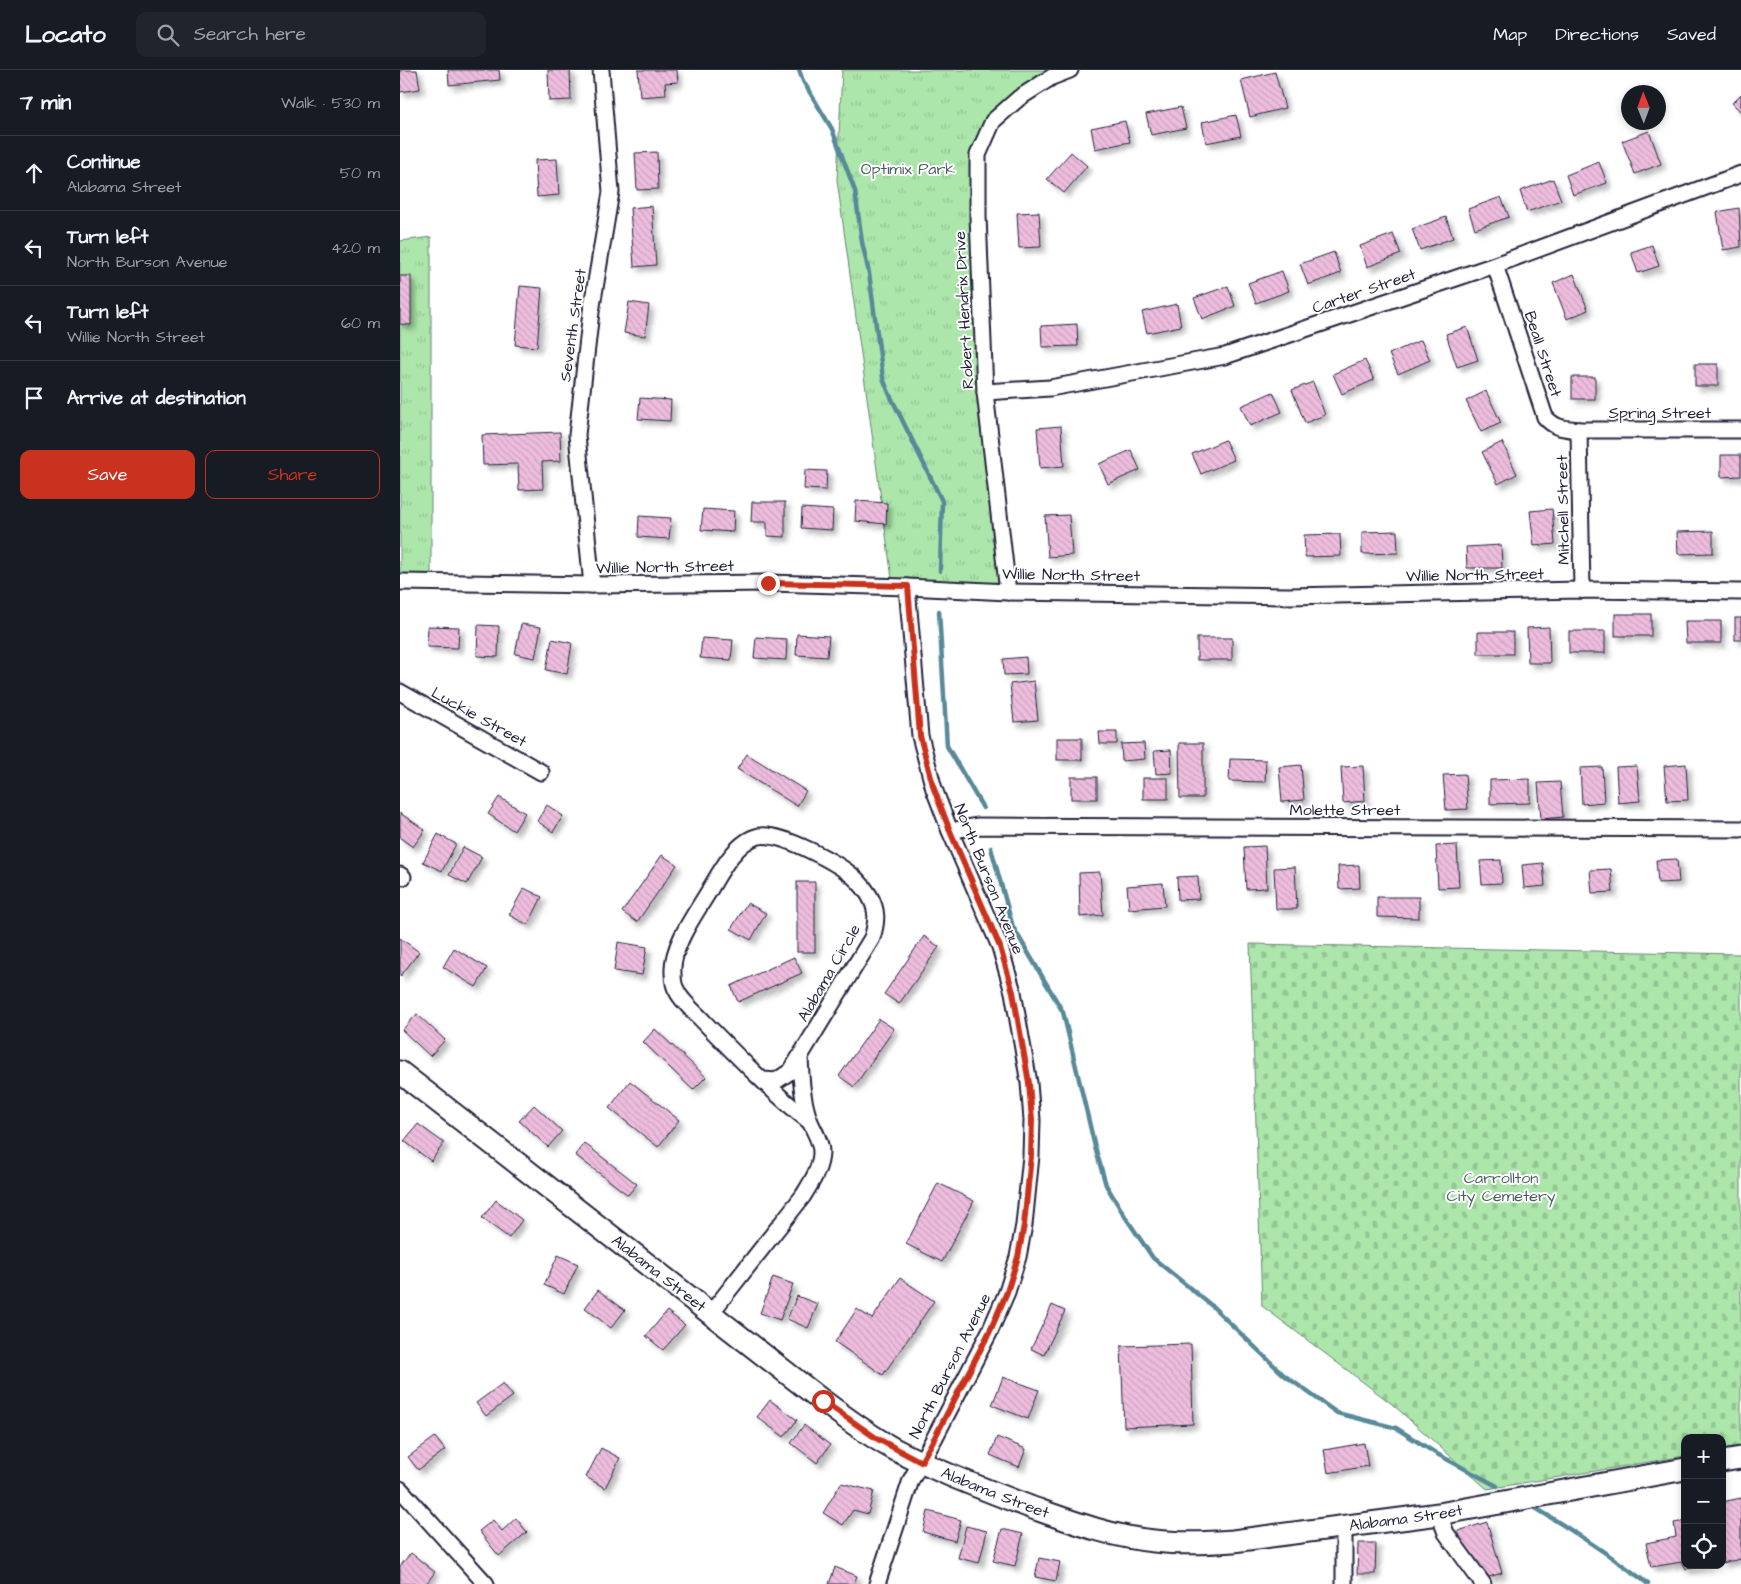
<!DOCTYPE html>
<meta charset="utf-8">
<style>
body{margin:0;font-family:"Architects Daughter",sans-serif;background:#20242c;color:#f1f3f6}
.controls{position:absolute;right:15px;bottom:15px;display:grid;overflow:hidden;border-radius:10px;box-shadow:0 2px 8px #0003}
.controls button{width:45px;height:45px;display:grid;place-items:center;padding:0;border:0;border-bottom:1px solid #363941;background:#171b24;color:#f1f3f6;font:25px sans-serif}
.compass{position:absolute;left:1221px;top:15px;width:45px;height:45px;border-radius:50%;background:#171b24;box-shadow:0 2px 8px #0003;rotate:359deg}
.stop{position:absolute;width:15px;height:15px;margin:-11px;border:4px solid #c8321e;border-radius:50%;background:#fff}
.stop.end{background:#c8321e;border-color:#fff;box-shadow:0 1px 5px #0008}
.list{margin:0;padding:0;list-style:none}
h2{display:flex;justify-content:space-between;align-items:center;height:65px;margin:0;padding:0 20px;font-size:21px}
h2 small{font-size:16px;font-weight:400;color:#9ea1a6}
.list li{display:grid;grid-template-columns:32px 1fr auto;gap:15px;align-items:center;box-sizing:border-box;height:75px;padding:0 20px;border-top:1px solid #363941}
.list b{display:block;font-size:19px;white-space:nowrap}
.list p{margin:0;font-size:16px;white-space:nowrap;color:#9ea1a6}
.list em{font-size:16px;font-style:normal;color:#9ea1a6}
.actions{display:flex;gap:10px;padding:15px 20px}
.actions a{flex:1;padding:11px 0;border:1px solid #c8321e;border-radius:10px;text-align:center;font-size:18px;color:#c8321e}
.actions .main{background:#c8321e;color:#fff}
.icon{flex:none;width:28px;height:28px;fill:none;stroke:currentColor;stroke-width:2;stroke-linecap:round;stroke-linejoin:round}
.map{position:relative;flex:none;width:1341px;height:1514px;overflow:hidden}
header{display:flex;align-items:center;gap:30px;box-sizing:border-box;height:70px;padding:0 25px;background:#171b24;border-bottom:1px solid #363941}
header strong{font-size:24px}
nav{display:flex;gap:28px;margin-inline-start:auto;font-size:18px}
.search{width:350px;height:45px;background:#20242c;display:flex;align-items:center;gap:12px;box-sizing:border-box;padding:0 18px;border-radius:10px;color:#9ea1a6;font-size:19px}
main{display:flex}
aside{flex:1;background:#171b24}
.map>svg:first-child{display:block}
</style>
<header>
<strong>Locato</strong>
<div class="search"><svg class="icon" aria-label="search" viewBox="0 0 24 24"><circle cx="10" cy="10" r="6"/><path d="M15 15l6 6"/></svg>Search here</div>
<nav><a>Map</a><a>Directions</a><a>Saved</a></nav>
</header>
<main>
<aside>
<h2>7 min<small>Walk · 530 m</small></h2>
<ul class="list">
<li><svg class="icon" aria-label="ahead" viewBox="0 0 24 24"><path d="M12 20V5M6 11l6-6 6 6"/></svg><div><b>Continue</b><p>Alabama Street</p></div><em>50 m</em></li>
<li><svg class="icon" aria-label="left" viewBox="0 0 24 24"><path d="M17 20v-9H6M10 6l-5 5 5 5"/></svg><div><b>Turn left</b><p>North Burson Avenue</p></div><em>420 m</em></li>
<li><svg class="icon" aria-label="left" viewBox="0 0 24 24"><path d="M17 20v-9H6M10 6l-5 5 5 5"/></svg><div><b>Turn left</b><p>Willie North Street</p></div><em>60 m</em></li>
<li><svg class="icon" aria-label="arrive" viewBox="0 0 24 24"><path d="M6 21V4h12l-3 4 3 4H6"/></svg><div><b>Arrive at destination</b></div></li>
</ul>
<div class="actions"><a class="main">Save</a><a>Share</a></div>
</aside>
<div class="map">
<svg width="1341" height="1514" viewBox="0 0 1341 1514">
<defs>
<pattern id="cemetery-stones" width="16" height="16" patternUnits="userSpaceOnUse" patternTransform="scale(1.25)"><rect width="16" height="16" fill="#ace6ab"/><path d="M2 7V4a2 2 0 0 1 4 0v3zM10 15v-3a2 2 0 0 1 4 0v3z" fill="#94c594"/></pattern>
<pattern id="park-tufts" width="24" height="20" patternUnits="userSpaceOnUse" patternTransform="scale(1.25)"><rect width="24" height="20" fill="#ace6ab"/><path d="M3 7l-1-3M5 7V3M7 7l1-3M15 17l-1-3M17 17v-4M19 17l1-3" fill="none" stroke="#94c594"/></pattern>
<pattern id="building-back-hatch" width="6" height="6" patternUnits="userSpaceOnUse" patternTransform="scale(1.25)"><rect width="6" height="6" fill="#eebddd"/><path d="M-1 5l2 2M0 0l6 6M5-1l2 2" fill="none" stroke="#cca2bf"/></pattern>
<filter id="shadow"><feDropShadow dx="4.5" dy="4.5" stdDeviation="2.5" flood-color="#0004"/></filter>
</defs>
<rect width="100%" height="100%" fill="#fff"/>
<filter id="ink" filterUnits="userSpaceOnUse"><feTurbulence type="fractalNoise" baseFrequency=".02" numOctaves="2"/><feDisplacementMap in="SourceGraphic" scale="10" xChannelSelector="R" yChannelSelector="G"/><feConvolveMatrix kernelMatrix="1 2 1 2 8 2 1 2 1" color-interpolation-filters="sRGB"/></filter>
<g filter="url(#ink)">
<polygon fill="url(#cemetery-stones)" stroke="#678473" points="850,874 1341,884 1341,1376 1322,1379 1322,1368 1285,1368 1285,1386 1087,1419 992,1334 862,1236"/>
<g fill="url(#park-tufts)" stroke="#678473">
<polygon points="442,0 670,0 593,51 578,85 578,146 608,522 493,516 437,110"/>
<polygon points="31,167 31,513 0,512 0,171"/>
</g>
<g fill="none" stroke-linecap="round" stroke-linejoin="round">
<g stroke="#598998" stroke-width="4.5">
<polyline points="399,0 403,11 432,59 455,121 462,172 469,203 483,308 489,323 542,431 540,501"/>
<polyline points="539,541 547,676 583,738"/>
<polyline points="591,778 613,857 663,942 695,1077 706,1115 726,1148 753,1188 812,1236 884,1305 937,1343 996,1358 1037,1384 1097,1416"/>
<path d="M1129,1434C1170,1459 1210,1484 1248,1514"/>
</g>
</g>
<g fill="url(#building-back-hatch)" stroke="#22223b" filter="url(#shadow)">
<polygon points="0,0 17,0 20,19 0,22"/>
<polygon points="48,0 99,0 100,10 49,15"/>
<polygon points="148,0 170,0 171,30 149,31"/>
<polygon points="238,0 277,0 278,12 265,13 266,25 240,27"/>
<polygon points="875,2 885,38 850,47 841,10"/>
<polygon points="1341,24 1341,42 1332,33"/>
<polygon points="781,37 786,58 751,65 746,44"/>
<polygon points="836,45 841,66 806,73 802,52"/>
<polygon points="725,51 730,72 695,79 691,58"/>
<polygon points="1249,61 1261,94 1235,104 1222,71"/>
<polygon points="257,82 258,119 237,120 235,83"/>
<polygon points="671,82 687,96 664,123 647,109"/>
<polygon points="157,89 159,125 137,127 135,90"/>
<polygon points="1199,92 1207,113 1173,125 1166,105"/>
<polygon points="1153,109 1161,130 1127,142 1120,121"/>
<polygon points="1101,127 1109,147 1075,159 1068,139"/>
<polygon points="252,136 256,195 234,197 230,138"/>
<polygon points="1339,138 1341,177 1323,180 1317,142"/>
<polygon points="639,142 641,177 619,178 617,143"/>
<polygon points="1046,147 1053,168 1020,180 1012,159"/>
<polygon points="993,164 1001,184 967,197 960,176"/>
<polygon points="1252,175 1259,196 1238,203 1231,182"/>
<polygon points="934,182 941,203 908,215 900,194"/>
<polygon points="882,201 889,221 856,233 848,213"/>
<polygon points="1174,204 1188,240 1167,249 1153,213"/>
<polygon points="0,206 11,206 11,255 0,254"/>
<polygon points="120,216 142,218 137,277 115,275"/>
<polygon points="828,216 835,236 802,249 794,228"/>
<polygon points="229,232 249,235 245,266 224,263"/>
<polygon points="777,234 781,256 747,263 742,242"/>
<polygon points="677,254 678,276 642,277 641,256"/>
<polygon points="1067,257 1078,290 1057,297 1046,264"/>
<polygon points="1021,270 1030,290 998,304 989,284"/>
<polygon points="965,290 974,310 942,324 933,304"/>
<rect x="1295" y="294" width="23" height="22"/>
<rect x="1172" y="307" width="23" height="22"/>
<polygon points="913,312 925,345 905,353 892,320"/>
<polygon points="1086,321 1101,353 1081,362 1066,331"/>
<polygon points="873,322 882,342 850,356 841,336"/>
<polygon points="240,328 271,330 270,351 238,349"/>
<polygon points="661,356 664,396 640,398 637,358"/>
<polygon points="160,362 161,391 142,392 143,419 119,420 118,394 83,395 82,365"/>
<polygon points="825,370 834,390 801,404 792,384"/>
<polygon points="1102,372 1117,404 1098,414 1082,382"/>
<polygon points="731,380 740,400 708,414 699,394"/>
<polygon points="1321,385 1341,385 1341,406 1321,407"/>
<polygon points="405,400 427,401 426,420 404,419"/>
<polygon points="456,431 487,433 486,454 455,451"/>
<polygon points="352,432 385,432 385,467 367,466 367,452 351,452"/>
<polygon points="402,438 433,440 432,460 401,458"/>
<polygon points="303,439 334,441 333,462 301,460"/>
<polygon points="1152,439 1155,474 1134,476 1130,441"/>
<polygon points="669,445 672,485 648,487 645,446"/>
<polygon points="239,446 271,448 269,469 238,467"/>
<polygon points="997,461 998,483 962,484 962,462"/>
<polygon points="1313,461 1313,483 1278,484 1277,462"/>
<polygon points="940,464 941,486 905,487 904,465"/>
<polygon points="1101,475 1102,498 1067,498 1066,477"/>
<rect x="1215" y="544" width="36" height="22"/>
<rect x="1335" y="548" width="6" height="22"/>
<polygon points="1285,551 1321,551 1321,573 1286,573"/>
<polygon points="121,554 141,557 135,588 115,584"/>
<polygon points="78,555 99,556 98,587 77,586"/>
<polygon points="28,556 59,557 58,578 27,577"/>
<polygon points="1149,557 1150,593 1128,593 1127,558"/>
<rect x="1169" y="561" width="36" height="22"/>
<rect x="1078" y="562" width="35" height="22"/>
<polygon points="397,564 429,566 427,587 396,585"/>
<polygon points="356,567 387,569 386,590 354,588"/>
<polygon points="302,568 333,570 331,590 300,588"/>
<rect x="797" y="568" width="35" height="22"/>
<polygon points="152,569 172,573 167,604 146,600"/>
<polygon points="626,587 627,604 604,605 603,589"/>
<polygon points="634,611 638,650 614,652 610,614"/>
<polygon points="699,662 717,662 717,674 700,674"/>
<rect x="657" y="668" width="25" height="22"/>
<polygon points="744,673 745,689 722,691 721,674"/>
<polygon points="779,673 803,673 803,728 780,728"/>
<polygon points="771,680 772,703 756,704 754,681"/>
<polygon points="347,684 406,721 397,736 337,699"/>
<polygon points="830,689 866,690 865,712 829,711"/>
<polygon points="1286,694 1288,730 1267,731 1264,696"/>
<polygon points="901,695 904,730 882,732 879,697"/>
<polygon points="963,696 965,731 943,733 941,697"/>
<polygon points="1237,696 1240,731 1218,733 1216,697"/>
<polygon points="1202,697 1204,732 1182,734 1180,698"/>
<polygon points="1065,704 1068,739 1046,740 1043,705"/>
<rect x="671" y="707" width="26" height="22"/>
<rect x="743" y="708" width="25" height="21"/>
<polygon points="1130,709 1130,733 1090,734 1090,710"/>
<polygon points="1160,712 1163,747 1141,749 1138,713"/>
<polygon points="99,727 125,743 114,761 88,744"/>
<polygon points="147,735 163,746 153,762 137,751"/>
<polygon points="0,743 25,760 13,777 0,768"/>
<polygon points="38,764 56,774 42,801 23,792"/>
<polygon points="1057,775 1059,817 1038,818 1036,776"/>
<polygon points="865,776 867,818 846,819 844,777"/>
<polygon points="63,777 82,787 67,814 49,805"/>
<polygon points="262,785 277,795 237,852 222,842"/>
<polygon points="1277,789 1279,812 1258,813 1256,790"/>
<polygon points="1101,790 1102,813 1082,814 1080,791"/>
<polygon points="1143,793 1145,816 1124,818 1122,795"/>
<polygon points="959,795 960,818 939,819 938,796"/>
<polygon points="895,797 897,839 876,839 874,798"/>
<polygon points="1211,799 1213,822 1192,823 1190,800"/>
<polygon points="700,802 703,845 680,847 679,803"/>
<polygon points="798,806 799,829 778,830 777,807"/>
<rect x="397" y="812" width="18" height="70"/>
<polygon points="763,813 765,836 729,839 727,816"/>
<polygon points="124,818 142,827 128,855 109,845"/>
<polygon points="977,827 1019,827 1019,848 977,847"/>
<polygon points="347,833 366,843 351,870 331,859"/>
<polygon points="524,866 539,877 499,934 484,924"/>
<polygon points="0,868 19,882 0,907"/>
<polygon points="218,872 247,877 242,905 214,901"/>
<polygon points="54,878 87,898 76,917 43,897"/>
<polygon points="394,887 402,903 338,932 331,916"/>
<polygon points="17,944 45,970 30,986 2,960"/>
<polygon points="479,949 494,959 454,1017 439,1006"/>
<polygon points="255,959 306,1007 293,1020 243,972"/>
<polygon points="230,1011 279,1050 258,1077 209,1038"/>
<polygon points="134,1035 162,1061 148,1077 119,1051"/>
<polygon points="18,1054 44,1073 31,1091 4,1071"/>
<polygon points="184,1073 237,1114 228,1125 175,1085"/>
<polygon points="538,1113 574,1131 542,1192 506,1174"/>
<polygon points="96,1130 122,1150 109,1168 82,1148"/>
<polygon points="158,1185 178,1194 164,1224 144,1215"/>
<polygon points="373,1207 393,1214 380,1250 360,1243"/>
<polygon points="500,1208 534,1231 483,1305 435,1272 457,1239 472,1249"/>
<polygon points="198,1220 225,1240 211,1258 185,1238"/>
<polygon points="397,1226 418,1234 408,1258 387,1249"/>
<polygon points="652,1235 665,1241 644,1285 631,1279"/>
<polygon points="267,1241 285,1255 263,1280 246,1266"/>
<polygon points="791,1274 793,1354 724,1357 721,1276"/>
<polygon points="603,1307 639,1320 628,1349 592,1335"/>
<polygon points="103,1313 113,1326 86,1346 76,1333"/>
<polygon points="370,1330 397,1350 384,1367 357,1347"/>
<polygon points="404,1355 430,1375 417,1393 391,1373"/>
<polygon points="35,1367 45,1380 18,1400 8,1387"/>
<polygon points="597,1367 626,1379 619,1397 590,1385"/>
<polygon points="964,1373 968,1396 928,1403 924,1380"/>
<polygon points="201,1378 220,1388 205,1418 186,1407"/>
<polygon points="441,1413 474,1421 468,1444 453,1440 443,1455 423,1443"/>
<polygon points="1341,1428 1341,1489 1322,1493 1322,1432"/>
<polygon points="528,1441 561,1450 555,1471 523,1462"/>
<polygon points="116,1448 127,1462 99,1486 79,1461 93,1450 102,1461"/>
<polygon points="1285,1451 1285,1495 1308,1495 1286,1499 1282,1492 1251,1497 1246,1473 1276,1467 1274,1453"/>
<polygon points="1087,1452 1102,1503 1089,1507 1061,1470 1058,1461"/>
<polygon points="566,1456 587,1461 579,1493 558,1488"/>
<polygon points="602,1459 623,1464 615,1496 593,1491"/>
<polygon points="958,1473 976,1473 975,1504 957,1504"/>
<polygon points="11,1483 35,1502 26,1514 0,1514 0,1496"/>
<polygon points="639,1488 660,1492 656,1511 635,1507"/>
<polygon points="435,1497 457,1506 454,1514 429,1514"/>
</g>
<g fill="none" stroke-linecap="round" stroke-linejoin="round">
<g stroke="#22223b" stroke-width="19">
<g id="minor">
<path d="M1095,195L1145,347C1156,359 1163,358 1179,360H1341"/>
<polyline points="585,322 650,318 825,286 1095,195 1341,104"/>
<polyline points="1179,360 1182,520"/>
<polyline points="0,512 192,515 368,513 507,517 608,522 889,526 1182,520 1341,522"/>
<polyline points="192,515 177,365 191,242 211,122 201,0"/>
<polyline points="608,522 585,322 578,146 578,85 593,51 619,28 652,7 670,0"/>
<polyline points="0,622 141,702"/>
<polyline points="550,761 577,756 1341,759"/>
<polyline points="0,805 3,807"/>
<path d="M364,1010L376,1011L391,1001L472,868C477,852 478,840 469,825C466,820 461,814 457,810C441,794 381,762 359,766C336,771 320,802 309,821C296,843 271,876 273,903C273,908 274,917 277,921C281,931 297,944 304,952C337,986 372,1022 409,1051"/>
<path d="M311,1243L403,1126C411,1113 421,1098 421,1082C421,1070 413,1060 409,1049C402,1029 401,1008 400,987"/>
<polyline points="0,1419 86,1514"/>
<polyline points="1039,1444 1046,1463 1083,1514"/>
<polyline points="477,1514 511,1410 535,1367 590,1261 607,1222 618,1187 624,1155 631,1086 632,1050 629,1013 613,922 600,877 550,761 534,719 520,666 507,517"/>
<polyline points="944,1514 944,1457"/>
</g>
</g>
<g stroke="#22223b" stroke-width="25">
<g id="secondary">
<path id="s1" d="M0,1002L419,1328C443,1346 468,1365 494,1379C538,1402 584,1419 630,1437C670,1451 712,1467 754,1471C781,1474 807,1473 833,1471L1039,1444L1285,1399"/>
<polyline points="1322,1391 1341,1388"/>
</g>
</g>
<use href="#minor" stroke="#fff" stroke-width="15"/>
<use href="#secondary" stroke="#fff" stroke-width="21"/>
</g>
</g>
<g fill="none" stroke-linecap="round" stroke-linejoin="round" filter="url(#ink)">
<polyline stroke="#c8321e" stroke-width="6" points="368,513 508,516 520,666 534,719 550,761 600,877 613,922 629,1013 632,1050 631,1086 624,1155 618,1187 607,1222 590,1261 535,1367 521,1392 476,1368 423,1331"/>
</g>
<g text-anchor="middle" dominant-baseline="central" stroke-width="4" stroke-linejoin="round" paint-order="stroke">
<g font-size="16" fill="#4b5d5d" stroke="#fff">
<text x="508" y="99">Optimix Park</text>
<text x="1101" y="1108">Carrollton<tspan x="1101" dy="18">City Cemetery</tspan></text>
</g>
<g font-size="16" fill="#22223b" stroke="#fff">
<text transform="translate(964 221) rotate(-19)">Carter Street</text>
<text transform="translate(564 240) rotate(-93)">Robert Hendrix Drive</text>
<text transform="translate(173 255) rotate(-82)">Seventh Street</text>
<text transform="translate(1143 284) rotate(72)">Beall Street</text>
<text x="1260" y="343">Spring Street</text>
<text transform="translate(1163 440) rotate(-91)">Mitchell Street</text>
<text transform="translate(265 497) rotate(-1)">Willie North Street</text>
<text transform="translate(671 505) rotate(1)">Willie North Street</text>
<text transform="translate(1075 505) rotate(-1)">Willie North Street</text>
<text transform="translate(79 647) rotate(29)">Luckie Street</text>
<text x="945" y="740">Molette Street</text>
<text transform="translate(589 809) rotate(68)">North Burson Avenue</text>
<text transform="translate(429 903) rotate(-60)">Alabama Circle</text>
<text stroke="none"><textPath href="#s1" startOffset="328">Alabama Street</textPath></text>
<text transform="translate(550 1296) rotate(-63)">North Burson Avenue</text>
<text stroke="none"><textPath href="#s1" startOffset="732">Alabama Street</textPath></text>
<text stroke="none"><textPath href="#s1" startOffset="1152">Alabama Street</textPath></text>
</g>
</g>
</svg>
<div class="controls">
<button>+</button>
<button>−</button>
<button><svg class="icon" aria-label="locate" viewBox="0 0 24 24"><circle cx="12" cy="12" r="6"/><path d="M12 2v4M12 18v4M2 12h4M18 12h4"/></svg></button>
</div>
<svg class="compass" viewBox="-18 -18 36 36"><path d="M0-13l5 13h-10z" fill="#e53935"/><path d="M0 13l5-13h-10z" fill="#9ea1a6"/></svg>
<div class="stop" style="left:423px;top:1331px"></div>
<div class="stop end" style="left:368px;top:513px"></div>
</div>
</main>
